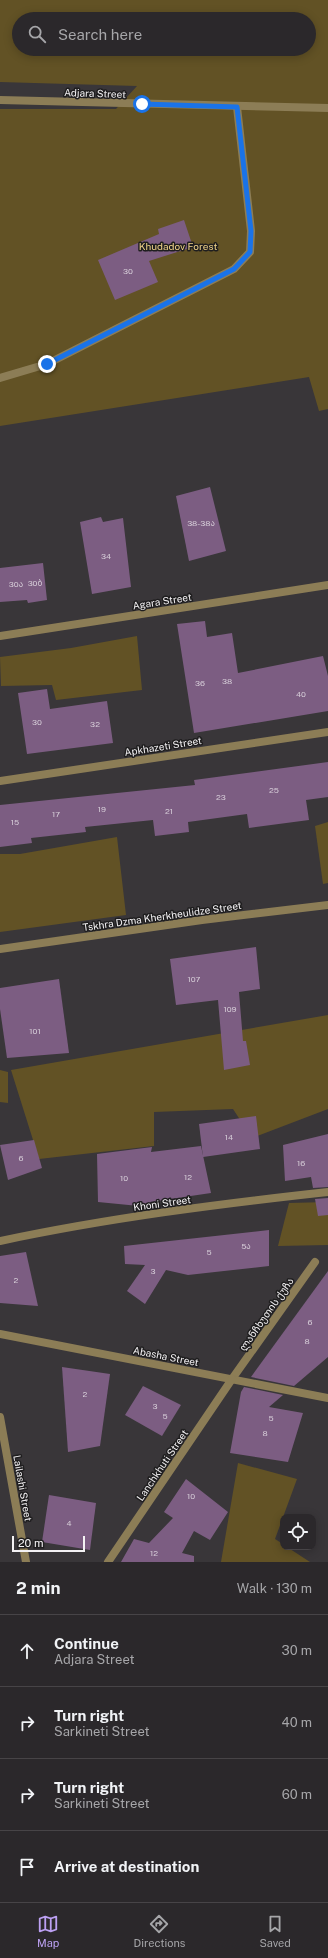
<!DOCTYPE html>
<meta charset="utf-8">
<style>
body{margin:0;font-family:"Public Sans","Noto Sans Georgian",sans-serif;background:#373437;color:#f1f3f6}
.controls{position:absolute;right:12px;bottom:12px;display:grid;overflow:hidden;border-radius:8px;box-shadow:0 2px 10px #0003}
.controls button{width:36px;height:36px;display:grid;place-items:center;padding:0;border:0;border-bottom:1px solid #474447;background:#2b282b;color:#f1f3f6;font:20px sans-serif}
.scale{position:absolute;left:12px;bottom:10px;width:73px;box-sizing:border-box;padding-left:4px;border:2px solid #f4f2f4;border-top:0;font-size:11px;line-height:14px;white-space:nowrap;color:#f4f2f4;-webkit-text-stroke:3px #1f1e1f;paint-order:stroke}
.stop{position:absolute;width:12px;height:12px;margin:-9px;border:3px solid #1a73e8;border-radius:50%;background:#fff}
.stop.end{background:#1a73e8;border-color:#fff;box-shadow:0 1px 4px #0008}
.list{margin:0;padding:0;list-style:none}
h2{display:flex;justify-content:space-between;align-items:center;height:52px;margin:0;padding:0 16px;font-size:17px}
h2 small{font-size:13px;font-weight:400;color:#a6a6a9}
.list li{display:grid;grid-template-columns:26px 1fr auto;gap:12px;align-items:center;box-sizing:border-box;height:72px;padding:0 16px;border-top:1px solid #474447}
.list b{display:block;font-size:15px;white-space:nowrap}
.list p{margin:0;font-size:13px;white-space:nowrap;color:#a6a6a9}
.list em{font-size:13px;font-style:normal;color:#a6a6a9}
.icon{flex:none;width:22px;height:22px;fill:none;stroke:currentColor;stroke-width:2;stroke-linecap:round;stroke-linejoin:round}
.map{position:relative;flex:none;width:328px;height:1562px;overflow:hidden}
.search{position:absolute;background:#2b282b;box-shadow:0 2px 10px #0003;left:12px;right:12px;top:12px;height:44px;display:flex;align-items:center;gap:10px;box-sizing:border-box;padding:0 14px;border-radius:22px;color:#a6a6a9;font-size:15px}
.sheet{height:340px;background:#2b282b}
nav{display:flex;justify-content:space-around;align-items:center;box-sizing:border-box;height:56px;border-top:1px solid #474447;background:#2b282b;font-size:11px;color:#a6a6a9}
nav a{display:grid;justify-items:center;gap:2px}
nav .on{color:#bca0f2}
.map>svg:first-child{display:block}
</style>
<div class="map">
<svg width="328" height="1562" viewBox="0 0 328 1562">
<rect width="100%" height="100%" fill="#393639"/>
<g fill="#625225" fill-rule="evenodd">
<path d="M0,0H328V409L319,411L309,377L0,426V109H116L137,86L0,82ZM19,19H309V49H19Z"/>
<polygon points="137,636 142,690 56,700 52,685 1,686 0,657 71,648"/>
<polygon points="328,822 328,883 323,884 315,826"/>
<polygon points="117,837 126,915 0,932 0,854 20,854"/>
<polygon points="328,1015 328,1109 252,1138 233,1109 154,1112 154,1146 39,1159 11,1070"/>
<polygon points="0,1070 8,1072 8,1103 0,1102"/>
<polygon points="328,1202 328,1245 278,1246 289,1203"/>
<polygon points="238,1463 297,1479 275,1539 283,1544 283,1547 287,1547 310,1562 221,1562"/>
</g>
<g fill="#7c5d82">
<polygon points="184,220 193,247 149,261 158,282 115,300 98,260 159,234 158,229"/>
<polygon points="210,487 226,551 189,561 176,496"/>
<polygon points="101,517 103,522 123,518 131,587 92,594 80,522"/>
<polygon points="43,563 47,600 28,603 27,600 0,602 0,568"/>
<polygon points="205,621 207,637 232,633 238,673 323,656 328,676 328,711 194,733 177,624"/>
<polygon points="47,689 50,709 107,701 113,743 27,754 18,693"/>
<polygon points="328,762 328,797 306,800 309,820 249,828 247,814 188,822 189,832 155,836 153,820 85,827 86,832 31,838 32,843 0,847 0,805 195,785 194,780"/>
<polygon points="256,947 260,989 239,992 243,1041 246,1041 250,1065 224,1070 218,1000 176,1005 170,959"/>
<polygon points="59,979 69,1053 7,1058 0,1009 0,988"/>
<polygon points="256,1116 260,1149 203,1157 199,1124"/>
<polygon points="328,1134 328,1187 313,1188 311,1177 285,1181 283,1145"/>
<polygon points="34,1140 42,1168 8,1180 0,1145"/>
<polygon points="201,1146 211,1193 150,1202 149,1207 98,1202 97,1154 152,1147 151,1152"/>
<polygon points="328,1198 328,1215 318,1216 315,1199"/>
<polygon points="269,1230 269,1266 188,1275 166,1270 145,1304 127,1291 145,1265 125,1264 124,1246"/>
<polygon points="26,1252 38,1306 0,1303 0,1256"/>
<polygon points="328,1271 328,1357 294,1386 251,1377"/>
<polygon points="62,1367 110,1374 100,1446 68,1452"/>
<polygon points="143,1386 181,1405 162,1436 125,1415"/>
<polygon points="244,1387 283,1395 269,1407 303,1413 288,1462 230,1453 241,1392"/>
<polygon points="186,1479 228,1512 210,1540 194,1531 182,1553 194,1556 194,1562 121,1562 134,1539 149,1543 173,1518 164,1512"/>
<polygon points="49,1495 96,1503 90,1550 42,1542"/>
</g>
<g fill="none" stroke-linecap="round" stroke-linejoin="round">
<polyline stroke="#8c7d56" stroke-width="8" points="232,1379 315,1262"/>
<g stroke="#8c7d56" stroke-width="8">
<polyline points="0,100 328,108"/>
<polyline points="0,378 47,364 234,269 250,252 251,231 237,107"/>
<polyline points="0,636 328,585"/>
<polyline points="0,781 328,732"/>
<polyline points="0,949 202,920 328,905"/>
<path d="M0,1241C108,1218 218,1204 328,1192"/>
<polyline points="0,1334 328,1398"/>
<polyline points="0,1417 26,1562"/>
<polyline points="108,1562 232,1379"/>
</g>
</g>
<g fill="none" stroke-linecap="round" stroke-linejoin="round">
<polyline stroke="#1a73e8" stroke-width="5" points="47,364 234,269 250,252 251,231 237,107 142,104"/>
</g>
<g text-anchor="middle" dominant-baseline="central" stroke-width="3" stroke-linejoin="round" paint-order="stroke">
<g font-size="8" fill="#d6cdd8">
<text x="128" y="271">30</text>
<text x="201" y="523">38-38ა</text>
<text x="106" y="556">34</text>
<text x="35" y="583">30ბ</text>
<text x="16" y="584">30ა</text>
<text x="227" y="681">38</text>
<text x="200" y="683">36</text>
<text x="301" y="694">40</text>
<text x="37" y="722">30</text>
<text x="95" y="724">32</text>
<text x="274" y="790">25</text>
<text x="221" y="797">23</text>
<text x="102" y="809">19</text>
<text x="169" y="811">21</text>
<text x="56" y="814">17</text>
<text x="15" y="822">15</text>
<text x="194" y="979">107</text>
<text x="230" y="1009">109</text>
<text x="35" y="1031">101</text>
<text x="229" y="1137">14</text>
<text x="21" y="1158">6</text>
<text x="301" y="1163">16</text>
<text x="188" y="1177">12</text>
<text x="124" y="1178">10</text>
<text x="246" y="1246">5ა</text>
<text x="209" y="1252">5</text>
<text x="153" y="1271">3</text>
<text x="16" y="1280">2</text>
<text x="310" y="1322">6</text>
<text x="307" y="1341">8</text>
<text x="85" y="1394">2</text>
<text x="155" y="1406">3</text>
<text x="165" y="1416">5</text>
<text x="271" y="1418">5</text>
<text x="265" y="1433">8</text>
<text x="191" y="1496">10</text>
<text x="69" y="1523">4</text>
<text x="154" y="1553">12</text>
</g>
<g font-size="10" fill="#f4f2f4" stroke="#1f1e1f">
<text transform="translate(95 93) rotate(2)">Adjara Street</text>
<text transform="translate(162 601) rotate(-9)">Agara Street</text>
<text transform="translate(163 746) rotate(-9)">Apkhazeti Street</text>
<text transform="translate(162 916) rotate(-8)">Tskhra Dzma Kherkheulidze Street</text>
<text transform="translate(162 1203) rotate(-8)">Khoni Street</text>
<text transform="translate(266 1314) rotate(-55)">ლანჩხუთის ქუჩა</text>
<text transform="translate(166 1356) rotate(11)">Abasha Street</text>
<text transform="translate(162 1465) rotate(-56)">Lanchkhuti Street</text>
<text transform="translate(23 1488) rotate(80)">Lailashi Street</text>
</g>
<g font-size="10" fill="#f0d389" stroke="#1f1e1f">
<text x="178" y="246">Khudadov Forest</text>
</g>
</g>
</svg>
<div class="controls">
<button><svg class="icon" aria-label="locate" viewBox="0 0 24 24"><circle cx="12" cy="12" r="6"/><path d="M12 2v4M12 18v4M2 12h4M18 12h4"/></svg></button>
</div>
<div class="scale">20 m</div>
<div class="stop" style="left:142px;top:104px"></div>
<div class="stop end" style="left:47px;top:364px"></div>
<div class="search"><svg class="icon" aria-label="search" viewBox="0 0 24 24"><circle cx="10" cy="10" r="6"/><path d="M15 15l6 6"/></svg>Search here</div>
</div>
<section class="sheet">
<h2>2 min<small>Walk · 130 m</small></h2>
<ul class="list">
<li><svg class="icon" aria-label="ahead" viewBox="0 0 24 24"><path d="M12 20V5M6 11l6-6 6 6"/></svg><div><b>Continue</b><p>Adjara Street</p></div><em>30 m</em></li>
<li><svg class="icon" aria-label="right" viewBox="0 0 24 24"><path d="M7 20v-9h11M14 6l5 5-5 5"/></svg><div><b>Turn right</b><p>Sarkineti Street</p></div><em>40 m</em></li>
<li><svg class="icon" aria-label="right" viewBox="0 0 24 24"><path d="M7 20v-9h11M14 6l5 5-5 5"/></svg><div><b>Turn right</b><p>Sarkineti Street</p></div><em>60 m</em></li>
<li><svg class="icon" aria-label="arrive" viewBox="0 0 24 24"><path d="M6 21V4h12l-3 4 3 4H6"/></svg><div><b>Arrive at destination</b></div></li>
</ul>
</section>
<nav>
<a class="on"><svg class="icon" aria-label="map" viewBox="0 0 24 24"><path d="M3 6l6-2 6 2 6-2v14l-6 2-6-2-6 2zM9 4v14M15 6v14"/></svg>Map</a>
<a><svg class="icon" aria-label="directions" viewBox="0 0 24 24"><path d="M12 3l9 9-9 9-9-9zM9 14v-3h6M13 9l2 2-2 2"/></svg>Directions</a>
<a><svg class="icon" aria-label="saved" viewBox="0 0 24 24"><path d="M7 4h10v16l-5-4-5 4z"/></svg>Saved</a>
</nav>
